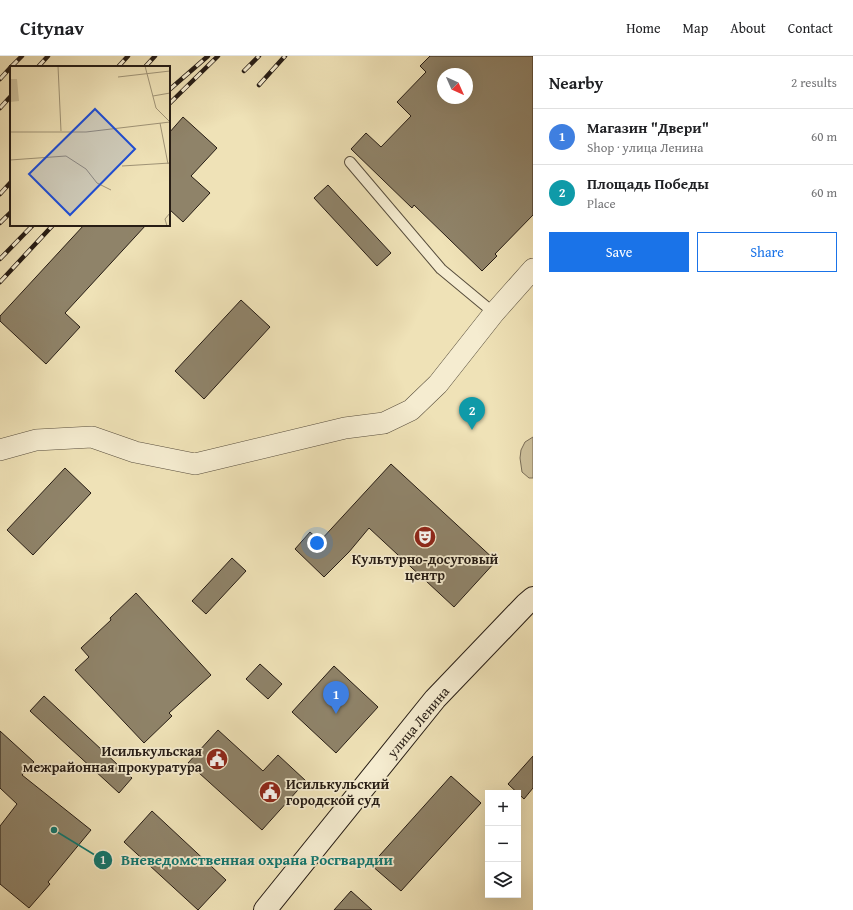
<!DOCTYPE html>
<meta charset="utf-8">
<style>
body{margin:0;font-family:"Gentium Book Plus",serif;background:#f6f6f6;color:#202124}
.controls{position:absolute;right:12px;bottom:12px;display:grid;overflow:hidden;border-radius:0px;box-shadow:0 4px 16px #0002}
.controls button{width:36px;height:36px;display:grid;place-items:center;padding:0;border:0;border-bottom:1px solid #e0e0e0;background:#fff;color:#202124;font:20px sans-serif}
.compass{position:absolute;left:437px;top:12px;width:36px;height:36px;border-radius:50%;background:#fff;box-shadow:0 4px 16px #0002;rotate:135deg}
.you{position:absolute;left:317px;top:487px;width:14px;height:14px;margin:-10px;border:3px solid #fff;border-radius:50%;background:#1a73e8;box-shadow:0 0 0 6px #1a73e833}
.badge{display:grid;place-items:center;width:26px;height:26px;border-radius:50%;background:#1a73e8;color:#fff;font-size:13px;font-weight:700}
.pin{position:absolute;translate:-50% -33px;filter:drop-shadow(0 1px 2px #0008)}
.pin::after{content:'';position:absolute;top:21px;width:14px;height:12px;background:inherit;clip-path:polygon(0 0,100% 0,50% 100%)}
.list{margin:0;padding:0;list-style:none}
h2{display:flex;justify-content:space-between;align-items:center;height:52px;margin:0;padding:0 16px;font-size:17px}
h2 small{font-size:13px;font-weight:400;color:#757577}
.list li{display:grid;grid-template-columns:26px 1fr auto;gap:12px;align-items:center;box-sizing:border-box;height:56px;padding:0 16px;border-top:1px solid #e0e0e0}
.list b{display:block;font-size:15px;white-space:nowrap}
.list p{margin:0;font-size:13px;white-space:nowrap;color:#757577}
.list em{font-size:13px;font-style:normal;color:#757577}
.actions{display:flex;gap:8px;padding:12px 16px}
.actions a{flex:1;padding:9px 0;border:1px solid #1a73e8;border-radius:0px;text-align:center;font-size:14px;color:#1a73e8}
.actions .main{background:#1a73e8;color:#fff}
.icon{flex:none;width:22px;height:22px;fill:none;stroke:currentColor;stroke-width:2;stroke-linecap:round;stroke-linejoin:round}
.map{position:relative;flex:none;width:533px;height:854px;overflow:hidden}
header{display:flex;align-items:center;gap:24px;box-sizing:border-box;height:56px;padding:0 20px;background:#fff;border-bottom:1px solid #e0e0e0}
header strong{font-size:19px}
nav{display:flex;gap:22px;margin-inline-start:auto;font-size:14px}
main{display:flex}
aside{flex:1;background:#fff}
.map>svg:first-child{display:block}
</style>
<header>
<strong>Citynav</strong>
<nav><a>Home</a><a>Map</a><a>About</a><a>Contact</a></nav>
</header>
<main>
<div class="map">
<svg width="533" height="854" viewBox="0 0 533 854">
<rect width="100%" height="100%" fill="#efe2b7"/>
<filter id="stains"><feTurbulence type="fractalNoise" baseFrequency=".005" numOctaves="4"/><feColorMatrix values="0 0 0 0 .2 0 0 0 0 .09 0 0 0 0 .02 0 0 0 .5 -.17"/></filter>
<radialGradient id="worn" r=".72"><stop offset=".6" stop-color="#630" stop-opacity="0"/><stop offset="1" stop-color="#630" stop-opacity=".3"/></radialGradient>
<polygon fill="#cdc09b" stroke="#7a6e58" points="533,381 533,422 529,422 522,416 520,402 521,394 525,386"/>
<g fill="#8f8369" stroke="#261c14" fill-rule="evenodd">
<path d="M430,0H533V159L495,198L497,200L482,215L414,149L412,152L351,93L366,77L381,91L411,60L397,46L426,16L420,10ZM443,18H467V42H443Z"/>
<polygon points="183,61 217,92 191,120 210,137 183,166 169,153 169,77"/>
<polygon points="328,129 391,197 377,210 314,142"/>
<polygon points="84,169 146,169 65,257 80,271 46,308 0,265 0,260"/>
<polygon points="241,244 270,271 204,343 175,315"/>
<polygon points="391,408 496,505 454,551 369,472 349,496 324,521 295,493 310,476 320,485"/>
<polygon points="65,412 91,437 33,499 7,474"/>
<polygon points="232,502 246,515 206,558 192,545"/>
<polygon points="136,537 211,619 169,657 172,660 144,687 75,614 89,601 81,592 111,564 110,562"/>
<polygon points="260,608 282,628 268,643 246,623"/>
<polygon points="334,610 378,651 336,697 292,656"/>
<polygon points="44,640 132,722 119,737 30,655"/>
<polygon points="218,674 263,715 278,699 306,725 262,774 188,707"/>
<polygon points="0,675 34,706 22,719 91,774 48,826 50,828 29,852 0,828 0,770 17,748 0,732"/>
<polygon points="533,700 533,732 524,743 508,728"/>
<polygon points="451,720 481,747 401,835 371,809"/>
<polygon points="152,755 226,824 198,854 124,786"/>
<polygon points="351,835 372,854 334,854"/>
</g>
<g fill="none" stroke-linecap="round" stroke-linejoin="round">
<g stroke="#584e3d" stroke-width="12">
<polyline id="lane" points="350,106 441,213 494,257"/>
</g>
<g stroke="#584e3d" stroke-width="22">
<polyline id="street" points="0,394 36,384 92,381 135,396 195,408 345,372 384,367 411,354 438,328 494,257 533,213"/>
</g>
<g stroke="#261c14" stroke-width="24">
<polyline id="secondary" points="265,854 435,643 526,548 533,542"/>
</g>
<use href="#lane" stroke="#f5ecd0" stroke-width="10"/>
<use href="#street" stroke="#f5ecd0" stroke-width="21"/>
<use href="#secondary" stroke="#f5ecd0" stroke-width="22"/>
<g stroke="#261c14" stroke-width="4.5">
<g id="rail">
<polyline points="11,11 22,0"/>
<polyline points="38,11 48,0"/>
<polyline points="118,11 128,0"/>
<polyline points="145,11 155,0"/>
<polyline points="244,15 259,0"/>
<polyline points="0,23 11,11"/>
<polyline points="259,29 285,0"/>
<polyline points="169,34 208,0"/>
<polyline points="169,48 218,0"/>
<polyline points="0,52 11,40"/>
<polyline points="0,138 11,126"/>
<polyline points="0,167 11,156"/>
<polyline points="0,203 33,169"/>
<polyline points="0,226 53,169"/>
</g>
</g>
<use href="#rail" stroke="#f5ecd0" stroke-width="3" stroke-dasharray="9" stroke-linecap="butt"/>
</g>
<defs>
<g id="theatre-disc" transform="scale(1.15)"><circle r="9.5" fill="#8f2418" stroke="#f5ecd0"/><path d="M-5-5.5Q0-4 5-5.5V0Q5 5 0 6Q-5 5-5 0ZM-3.3-2.5H-1v1.5H-3.3ZM1-2.5H3.3v1.5H1ZM-2.8 1Q0 5.5 2.8 1Z" fill="#fff"/></g>
<g id="civic-disc" transform="scale(1.15)"><circle r="9.5" fill="#8f2418" stroke="#f5ecd0"/><path d="M-.6-6.5H3V-4.5H.6V-3L4-1V1h2V6H-6V1h2V-1L-.6-3ZM-1.2 2.5V6h2.4V2.5Z" fill="#fff"/></g>
</defs>
<g fill-rule="evenodd">
<use href="#theatre-disc" x="425" y="481"/>
<use href="#civic-disc" x="217" y="703"/>
<use href="#civic-disc" x="270" y="736"/>
</g>
<g text-anchor="middle" dominant-baseline="central" stroke-width="3.5" stroke-linejoin="round" paint-order="stroke">
<g font-size="14" font-weight="bold" fill="#261c14" stroke="#f5ecd0">
<text x="425" y="503">Культурно-досуговый<tspan x="425" dy="16">центр</tspan></text>
<text x="202" y="695" text-anchor="end">Исилькульская<tspan x="202" dy="16">межрайонная прокуратура</tspan></text>
<text x="286" y="728" text-anchor="start">Исилькульский<tspan x="286" dy="16">городской суд</tspan></text>
</g>
<g font-size="14" fill="#261c14" stroke="#f5ecd0">
<text transform="translate(418 666) rotate(-50)">улица Ленина</text>
</g>
</g>
<g transform="translate(10 10)">
<rect width="160" height="160" fill="#efe2b7"/>
<path d="M0,13H7L9,35L0,36Z" fill="#cdc09b"/>
<path fill="none" stroke="#9f9376" stroke-width="1" d="M48,0L51,65M135,0L146,42L160,56M108,11L160,5M143,30L160,27M150,57L158,98M0,66H76L160,56M0,94L56,90L76,103L87,117L101,124M112,100L160,97M157,160L155,153L160,147"/>
<path fill="#1d4ed8" fill-opacity="0.15" stroke="#1d4ed8" stroke-width="2" d="M85,43L125,83L60,149L19,108Z"/>
<rect width="160" height="160" fill="none" stroke="#261c14" stroke-width="2"/>
</g>
<path fill="none" stroke="#0f766e" stroke-width="1.5" d="M54 774L103 804"/>
<g fill="#0f766e" stroke="#f5ecd0" stroke-width="1.5">
<circle cx="54" cy="774" r="4"/>
<circle cx="103" cy="804" r="10"/>
</g>
<g font-size="12" text-anchor="middle" font-weight="bold" fill="#fff">
<text x="103" y="808">1</text>
</g>
<g font-size="15" text-anchor="middle" font-weight="bold" fill="#0f766e" stroke="#f5ecd0" stroke-width="3.5" stroke-linejoin="round" paint-order="stroke">
<text x="257" y="809">Вневедомственная охрана Росгвардии</text>
</g>
<rect width="100%" height="100%" filter="url(#stains)"/>
<rect width="100%" height="100%" fill="url(#worn)"/>
</svg>
<div class="controls">
<button>+</button>
<button>−</button>
<button><svg class="icon" aria-label="layers" viewBox="0 0 24 24"><path d="M12 4l9 5-9 5-9-5zM3 14l9 5 9-5"/></svg></button>
</div>
<svg class="compass" viewBox="-18 -18 36 36"><path d="M0-13l5 13h-10z" fill="#e53935"/><path d="M0 13l5-13h-10z" fill="#757577"/></svg>
<div class="you"></div>
<div class="pin badge" style="left:336px;top:658px;background:#3f7fe0">1</div>
<div class="pin badge" style="left:472px;top:374px;background:#0f9aa8">2</div>
</div>
<aside>
<h2>Nearby<small>2 results</small></h2>
<ul class="list">
<li><span class="badge" style="background:#3f7fe0">1</span><div><b>Магазин &quot;Двери&quot;</b><p>Shop · улица Ленина</p></div><em>60 m</em></li>
<li><span class="badge" style="background:#0f9aa8">2</span><div><b>Площадь Победы</b><p>Place</p></div><em>60 m</em></li>
</ul>
<div class="actions"><a class="main">Save</a><a>Share</a></div>
</aside>
</main>
